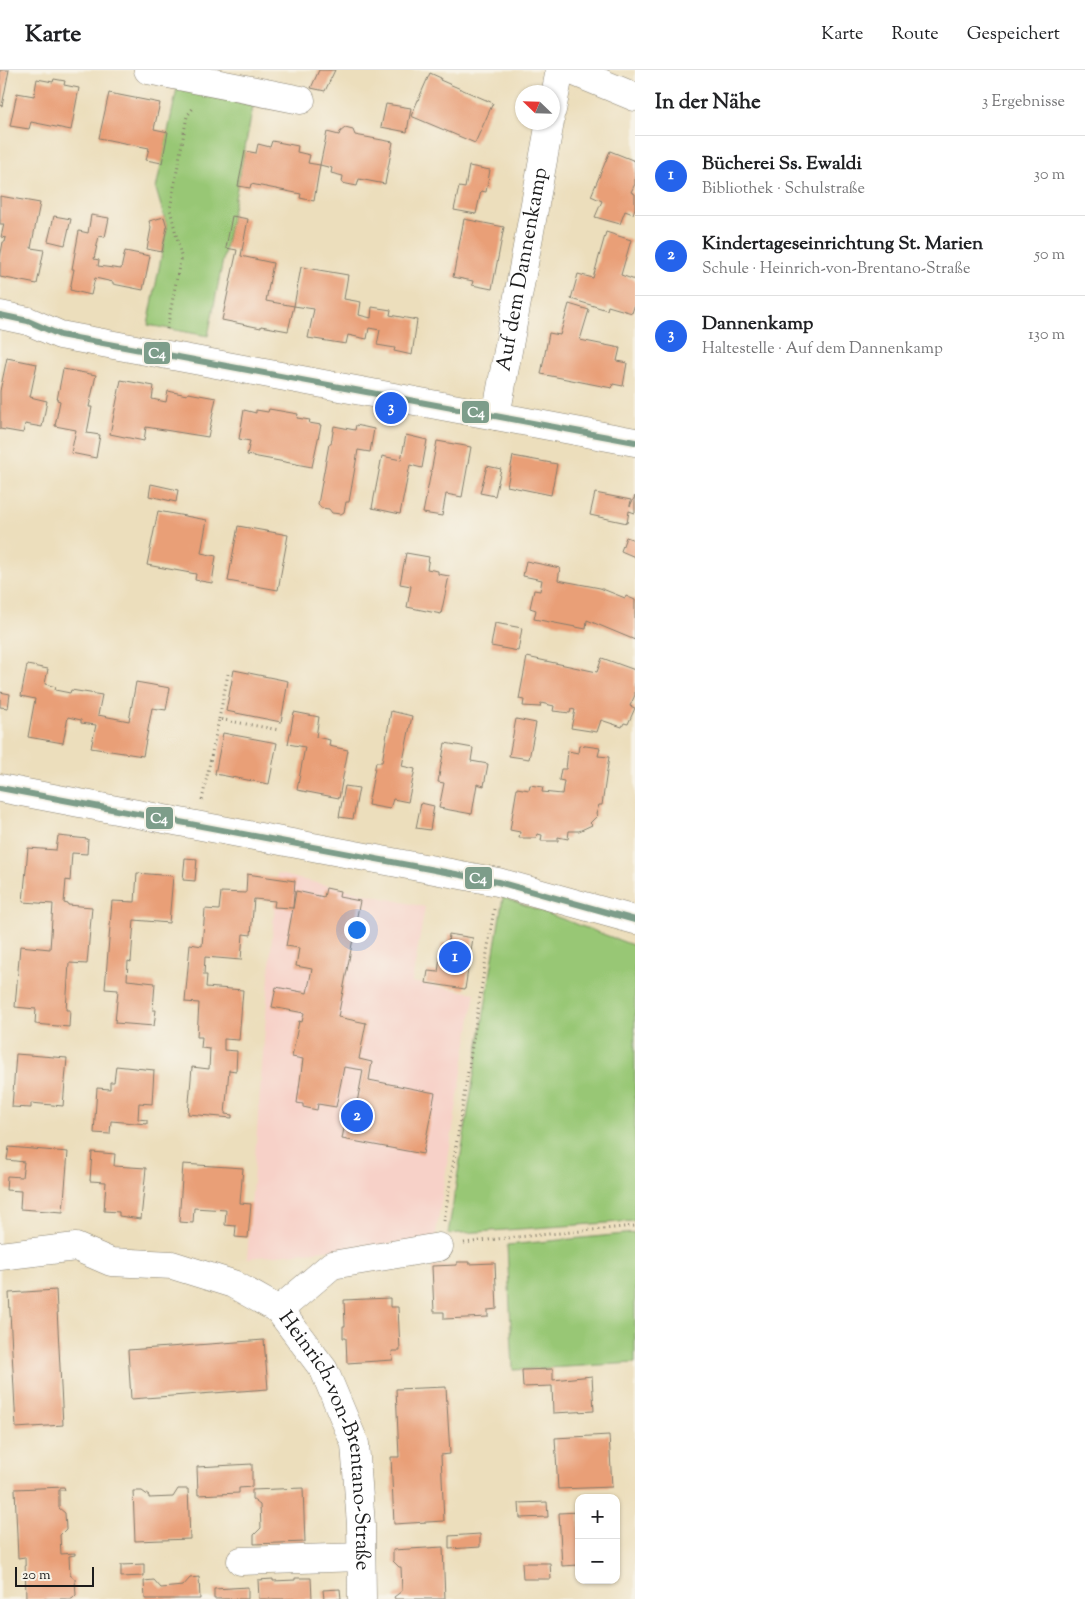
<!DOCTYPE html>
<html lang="de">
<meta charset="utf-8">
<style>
body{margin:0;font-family:"Sorts Mill Goudy",serif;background:#f2f2f2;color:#202124}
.controls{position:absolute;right:15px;bottom:15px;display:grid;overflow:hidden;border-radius:10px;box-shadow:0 1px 4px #0004}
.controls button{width:45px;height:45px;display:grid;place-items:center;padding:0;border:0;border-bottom:1px solid #e0e0e0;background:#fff;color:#202124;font:25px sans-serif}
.compass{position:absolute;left:515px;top:15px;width:45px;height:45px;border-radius:50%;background:#fff;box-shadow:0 1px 4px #0004;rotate:293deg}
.scale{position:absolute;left:15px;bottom:12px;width:79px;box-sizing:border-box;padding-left:5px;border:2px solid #1c1c1c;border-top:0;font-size:14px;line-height:18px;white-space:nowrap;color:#1c1c1c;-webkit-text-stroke:4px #f7f3e8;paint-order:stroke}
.you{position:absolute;left:356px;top:859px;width:18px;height:18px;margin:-12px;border:4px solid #fff;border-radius:50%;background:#1a73e8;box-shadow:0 0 0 8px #1a73e833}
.badge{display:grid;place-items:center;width:32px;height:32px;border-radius:50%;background:#2563eb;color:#fff;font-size:16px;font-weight:700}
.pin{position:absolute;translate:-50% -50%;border:2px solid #fff;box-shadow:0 1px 5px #0006}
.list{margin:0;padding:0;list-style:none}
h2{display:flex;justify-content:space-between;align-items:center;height:65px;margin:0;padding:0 20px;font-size:21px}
h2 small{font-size:16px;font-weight:400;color:#757577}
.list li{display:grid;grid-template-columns:32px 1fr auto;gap:15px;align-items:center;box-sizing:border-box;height:80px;padding:0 20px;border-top:1px solid #e0e0e0}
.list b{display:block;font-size:19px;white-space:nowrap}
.list p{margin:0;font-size:16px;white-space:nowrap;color:#757577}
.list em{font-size:16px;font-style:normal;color:#757577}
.map{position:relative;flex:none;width:635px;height:1529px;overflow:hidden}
header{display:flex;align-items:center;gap:30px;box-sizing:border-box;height:70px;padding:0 25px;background:#fff;border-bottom:1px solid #e0e0e0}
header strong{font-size:24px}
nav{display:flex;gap:28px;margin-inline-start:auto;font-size:18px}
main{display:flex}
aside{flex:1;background:#fff}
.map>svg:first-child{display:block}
</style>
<header>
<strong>Karte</strong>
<nav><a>Karte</a><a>Route</a><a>Gespeichert</a></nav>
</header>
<main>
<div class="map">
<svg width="635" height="1529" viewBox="0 0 635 1529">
<rect width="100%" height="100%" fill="#f7f3e8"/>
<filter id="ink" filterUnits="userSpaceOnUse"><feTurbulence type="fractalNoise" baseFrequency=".02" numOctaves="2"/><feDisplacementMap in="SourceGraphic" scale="10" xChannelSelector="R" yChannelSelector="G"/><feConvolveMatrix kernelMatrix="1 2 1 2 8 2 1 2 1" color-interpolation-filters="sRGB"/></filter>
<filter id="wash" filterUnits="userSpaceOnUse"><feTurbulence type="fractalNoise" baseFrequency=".0096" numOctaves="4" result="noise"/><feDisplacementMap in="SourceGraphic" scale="20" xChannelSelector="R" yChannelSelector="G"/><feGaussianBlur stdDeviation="1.12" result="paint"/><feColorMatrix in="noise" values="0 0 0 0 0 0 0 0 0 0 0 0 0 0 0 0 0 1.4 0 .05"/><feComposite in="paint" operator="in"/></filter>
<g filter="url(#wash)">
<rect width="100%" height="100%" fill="#ecdebc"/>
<polygon fill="#f7d1c8" points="277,804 425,837 412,912 475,923 435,1169 247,1188"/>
<g fill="#98c775" stroke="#5a7248">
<polygon points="177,18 254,32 208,266 148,255 167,157 156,119"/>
<polygon points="503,827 635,876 635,1151 448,1164"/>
<polygon points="635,1163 635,1293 513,1300 507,1175"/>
</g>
<g id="blocks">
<g fill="#e99f77">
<polygon points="0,0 9,0 2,36 0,35"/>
<polygon points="319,0 335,0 325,21 311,18"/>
<polygon points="430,3 441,8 440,10 493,33 475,73 411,46"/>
<polygon points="37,9 53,12 54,9 65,11 64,15 79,18 71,60 31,52 29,59 10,56 17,23 34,26"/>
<polygon points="109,23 160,33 154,59 168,62 162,93 146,90 149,78 99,68"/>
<polygon points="386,34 411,38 407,62 381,57"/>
<polygon points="345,58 353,60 355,65 393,72 385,114 359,109 357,116 342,113 343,106 331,103 332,98 320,95 327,62 339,65 340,62"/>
<polygon points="272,71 298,76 297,82 310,85 308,93 320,95 314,131 300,128 301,124 251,114 250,118 238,116 245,81 256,83 258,74 270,77"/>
<polygon points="610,81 635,91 635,114 631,122 635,124 635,138 633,144 625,141 620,154 595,147 602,131 591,126"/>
<polygon points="469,96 490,100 486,122 481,121 476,144 454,140 459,117 465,118"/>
<polygon points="0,126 40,133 31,178 44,180 37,214 0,207 0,188 3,172 5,172 6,168 1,167 4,154 0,154"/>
<polygon points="91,145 109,148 105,167 99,166 94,189 99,190 98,196 121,199 125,181 150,186 143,220 113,214 113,212 95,208 91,225 70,220 74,199 72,199 79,161 88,163"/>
<polygon points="54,146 71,149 65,175 48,171"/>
<polygon points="232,146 248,149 241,186 273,193 266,231 294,236 288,261 261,256 261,258 222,250 237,180 226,178"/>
<polygon points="164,147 167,157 162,182 147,179 151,158 149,151"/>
<polygon points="464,149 504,157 492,219 472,215 473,211 453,207"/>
<polygon points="606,162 631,170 621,205 635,210 635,234 632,243 608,236 607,240 571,229 578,204 593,208"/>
<polygon points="301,197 348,205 344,229 361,232 359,245 371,248 372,237 391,240 390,245 417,250 412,285 394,281 395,278 377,275 380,260 369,258 367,269 348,265 346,274 308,268 314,239 294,236"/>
<polygon points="569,234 589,240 580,270 620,278 617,291 627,293 623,316 613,314 612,318 541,304 549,263 560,265"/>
<polygon points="7,288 37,294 30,327 47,331 42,357 25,354 23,363 0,359 0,321"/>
<polygon points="63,299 96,305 89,337 92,337 87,363 100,365 96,388 71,383 76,360 55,356 60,331 57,330"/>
<polygon points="121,310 154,316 152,329 166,332 168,321 187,325 188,323 216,328 208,367 146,357 144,371 110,364"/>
<polygon points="269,339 298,344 297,348 310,350 309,353 321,355 312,397 247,385 250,371 239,369 244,340 256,343 256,340 268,342"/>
<polygon points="356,355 374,359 370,382 358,380 349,432 346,432 344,442 341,444 332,443 329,439 321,438 318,434 329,374 331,374 334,356 355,360"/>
<polygon points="406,365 427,370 422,398 410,395 400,444 372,438 382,386 401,390"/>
<polygon points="437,371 471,377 462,427 446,424 442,446 423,443"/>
<polygon points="513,386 557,394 551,425 507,416"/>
<polygon points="487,396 501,399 495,426 480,423"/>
<polygon points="151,414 178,420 176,432 149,426"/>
<polygon points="595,423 631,430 630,436 635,426 635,443 629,441 627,453 590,445"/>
<polygon points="158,441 207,450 201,483 216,486 212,513 195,510 196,504 147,495"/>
<polygon points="238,456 288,465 278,520 228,511"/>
<polygon points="626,467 635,470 635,487 621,481"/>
<polygon points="406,483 429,487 427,499 438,501 438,504 449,506 441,544 407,537 411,516 400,514"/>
<polygon points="526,491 560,498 558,510 600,518 625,528 626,526 635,530 635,570 587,550 586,559 534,549 536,540 530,538 534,520 540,521 542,510 523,506"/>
<polygon points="495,553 522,558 518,581 491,576"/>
<polygon points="527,587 597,602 602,588 635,600 635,625 630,636 635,638 628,654 624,653 622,657 601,650 597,662 571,658 575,640 571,639 570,643 553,641 554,636 541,633 540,637 523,636 524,630 519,629"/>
<polygon points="27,595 48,599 45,614 56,617 55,620 70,623 71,620 102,625 98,645 129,651 136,612 170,618 166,640 152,638 143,686 91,678 96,655 81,653 81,650 68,647 63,673 28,667 35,629 21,626"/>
<polygon points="234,600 288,611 281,652 226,641"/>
<polygon points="0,622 10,624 8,638 0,637"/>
<polygon points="391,641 412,646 402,696 415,699 408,732 393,729 390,739 368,735 376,692 382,692"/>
<polygon points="294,642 319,647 316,667 330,670 329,676 348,680 339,728 297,720 305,677 288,674"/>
<polygon points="516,649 536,653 529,689 509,686"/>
<polygon points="223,663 277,673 269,714 215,704"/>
<polygon points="445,673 473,678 471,691 488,694 484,716 477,714 472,744 439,738 444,713 438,712"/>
<polygon points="579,675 600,678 598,686 609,687 602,735 599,735 596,744 598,745 590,753 592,755 579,761 569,761 568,769 558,767 558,771 541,771 542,765 537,764 536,768 519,768 520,762 510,760 517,718 529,720 530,715 543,717 542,722 562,724 564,711 559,710 561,699 566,699 568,681 578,683"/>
<polygon points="345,716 359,718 353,749 339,747"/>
<polygon points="421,733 434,736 430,760 416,758"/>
<polygon points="58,766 88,769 87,784 72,783 70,811 66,810 64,833 68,834 68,835 92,837 87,894 69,893 66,940 70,940 69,957 35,954 36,939 15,937 20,876 50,879 53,834 23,832 28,778 56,780"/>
<polygon points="185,788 197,789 195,811 183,810"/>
<polygon points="137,803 173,806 169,853 134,850 131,892 128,891 127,910 155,913 153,940 156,940 154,956 115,953 118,920 105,919 112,831 135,832"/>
<polygon points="247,804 295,811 293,838 296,821 324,827 326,818 340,821 339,827 360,831 356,851 360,852 356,870 353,869 338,947 366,953 359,989 372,992 369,1010 435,1023 423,1084 342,1069 348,1037 356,1038 363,1000 344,997 336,1037 318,1034 317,1040 303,1037 303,1034 297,1033 303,989 292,987 299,951 302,952 304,943 272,937 276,917 307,923 312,899 296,896 299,878 286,876 293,838 274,837 275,831 254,829 251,865 243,864 241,890 205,887 204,905 207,905 206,917 243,920 239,970 224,969 224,980 237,981 236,1001 229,1000 225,1044 232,1045 232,1048 188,1044 192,997 209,999 210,979 201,978 202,967 197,967 199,933 185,932 190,874 202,876 205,839 219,840 221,822 246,823"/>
<polygon points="449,864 473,868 465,919 426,913 428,901 438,902 442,873 448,874"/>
<polygon points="16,984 67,988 63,1036 31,1033 31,1038 12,1037"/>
<polygon points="116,996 154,1000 152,1034 139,1033 138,1049 147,1050 147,1054 111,1051 110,1064 94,1063 97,1018 110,1019 110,1012 114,1012"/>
<polygon points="9,1077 68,1082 63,1142 20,1139 21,1121 6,1120 7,1106 22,1107 24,1092 7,1090"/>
<polygon points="92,1082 115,1084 114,1096 146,1098 141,1149 119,1146 119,1142 104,1141 106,1112 90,1111"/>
<polygon points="183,1094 243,1098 240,1133 251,1134 248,1168 235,1167 236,1156 225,1155 226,1140 194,1138 193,1153 179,1152"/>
<polygon points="457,1192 469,1192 469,1194 495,1193 497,1239 488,1240 488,1247 444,1249 444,1242 434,1242 432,1196 457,1195"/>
<polygon points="56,1220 63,1355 16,1358 9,1223"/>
<polygon points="390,1228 390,1237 398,1237 400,1281 392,1281 393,1290 347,1293 346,1268 343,1268 343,1256 345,1256 344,1230"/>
<polygon points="264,1270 268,1319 131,1329 128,1280"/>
<polygon points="553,1299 553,1310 592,1306 594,1341 553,1343 552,1316 523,1317 522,1300"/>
<polygon points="446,1317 450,1384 441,1385 444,1451 394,1454 391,1387 399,1387 396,1319"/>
<polygon points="609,1365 612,1417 558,1419 555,1368"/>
<polygon points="252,1394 252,1417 239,1418 239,1423 198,1425 197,1397"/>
<polygon points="64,1417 65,1420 59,1420 59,1438 65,1443 66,1459 60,1465 61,1484 75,1483 75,1485 69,1486 70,1505 75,1509 76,1525 72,1529 26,1529 25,1487 18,1488 15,1419"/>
<polygon points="303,1418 305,1472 254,1474 254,1465 261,1458 260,1435 252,1429 252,1420"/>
<polygon points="178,1419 188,1419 190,1469 135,1471 133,1421 142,1421 149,1426 149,1428 173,1427"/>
<polygon points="547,1432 548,1447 520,1448 519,1433"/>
<polygon points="579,1442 579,1495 562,1496 559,1443"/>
<polygon points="480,1464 480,1477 449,1479 449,1466"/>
<polygon points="443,1477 445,1529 395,1529 394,1527 402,1521 401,1497 399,1497 393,1491 393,1480"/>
<polygon points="522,1493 550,1493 551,1509 523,1509"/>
<polygon points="144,1494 144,1506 121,1507 121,1495"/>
<polygon points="199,1507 200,1529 145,1529 144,1511 154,1510 161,1518 183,1516 190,1508"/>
<polygon points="295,1508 311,1508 312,1529 259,1529 258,1510 273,1509 273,1511 295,1510"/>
<polygon points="248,1517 248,1529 214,1529 214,1519"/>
<polygon points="340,1519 341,1529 324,1529 323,1520"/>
</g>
</g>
</g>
<g filter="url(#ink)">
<use href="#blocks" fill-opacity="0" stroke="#847d6c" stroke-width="1"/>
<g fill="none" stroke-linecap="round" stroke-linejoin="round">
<g stroke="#847d6c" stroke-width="29">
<g id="street">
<polyline points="148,0 301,30"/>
<polyline points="570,0 635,27"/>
<polyline points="552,40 560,0"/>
<polyline points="0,245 28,251 60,265 635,372"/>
<path id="s1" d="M496,346L550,52"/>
<polyline points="0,718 498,812 635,850"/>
<path id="s2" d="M0,1186L76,1177L111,1192L172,1195L233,1214L279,1240L324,1300L355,1374L361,1455L362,1529"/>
<polyline points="279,1240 332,1195 439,1177"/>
<polyline points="241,1491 361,1487"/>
</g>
</g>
<g stroke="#847d6c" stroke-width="3" stroke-dasharray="1 4" stroke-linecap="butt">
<polyline points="167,259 181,186 170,139 187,46 194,37"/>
<polyline points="219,649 228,604"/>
<polyline points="202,730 219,649 279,660"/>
<polyline points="444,1151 494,839"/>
<polyline points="464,1173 496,1169 635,1156"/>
</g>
<use href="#street" stroke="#fff" stroke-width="28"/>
<g stroke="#f7f3e8" stroke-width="10">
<g id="bus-1">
<polyline points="0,245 28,251 60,265 635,372"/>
<polyline points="0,718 498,812 635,850"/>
</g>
</g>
<use href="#bus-1" stroke="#7d9d8a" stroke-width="6"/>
</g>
</g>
<g text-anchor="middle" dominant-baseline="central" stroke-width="4.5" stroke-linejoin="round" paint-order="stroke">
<g font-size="21" fill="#1c1c1c" stroke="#f7f3e8">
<text stroke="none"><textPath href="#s1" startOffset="149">Auf dem Dannenkamp</textPath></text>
<text stroke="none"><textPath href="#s2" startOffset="436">Heinrich-von-Brentano-Straße</textPath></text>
</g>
</g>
<g stroke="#f7f3e8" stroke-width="2">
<rect x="143" y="271" width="28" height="24" rx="5" fill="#7d9d8a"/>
<rect x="461" y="330" width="29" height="24" rx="5" fill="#7d9d8a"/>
<rect x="145" y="736" width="29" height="24" rx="5" fill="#7d9d8a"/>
<rect x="464" y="796" width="29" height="24" rx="5" fill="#7d9d8a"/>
</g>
<g font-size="14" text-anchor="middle" font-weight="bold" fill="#fff">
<text x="157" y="288">C4</text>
<text x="476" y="347">C4</text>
<text x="159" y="753">C4</text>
<text x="478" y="813">C4</text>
</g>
</svg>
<div class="controls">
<button>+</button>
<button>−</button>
</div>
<svg class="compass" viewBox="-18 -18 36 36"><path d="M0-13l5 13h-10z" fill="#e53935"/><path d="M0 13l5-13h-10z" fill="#757577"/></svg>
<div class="scale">20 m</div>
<div class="you"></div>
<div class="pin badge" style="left:455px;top:887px">1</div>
<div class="pin badge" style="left:357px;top:1046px">2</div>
<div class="pin badge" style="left:391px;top:338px">3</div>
</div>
<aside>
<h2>In der Nähe<small>3 Ergebnisse</small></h2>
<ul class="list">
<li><span class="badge">1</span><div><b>Bücherei Ss. Ewaldi</b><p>Bibliothek · Schulstraße</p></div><em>30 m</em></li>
<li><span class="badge">2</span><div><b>Kindertageseinrichtung St. Marien</b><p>Schule · Heinrich-von-Brentano-Straße</p></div><em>50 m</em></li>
<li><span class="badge">3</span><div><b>Dannenkamp</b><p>Haltestelle · Auf dem Dannenkamp</p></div><em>130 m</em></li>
</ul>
</aside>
</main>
